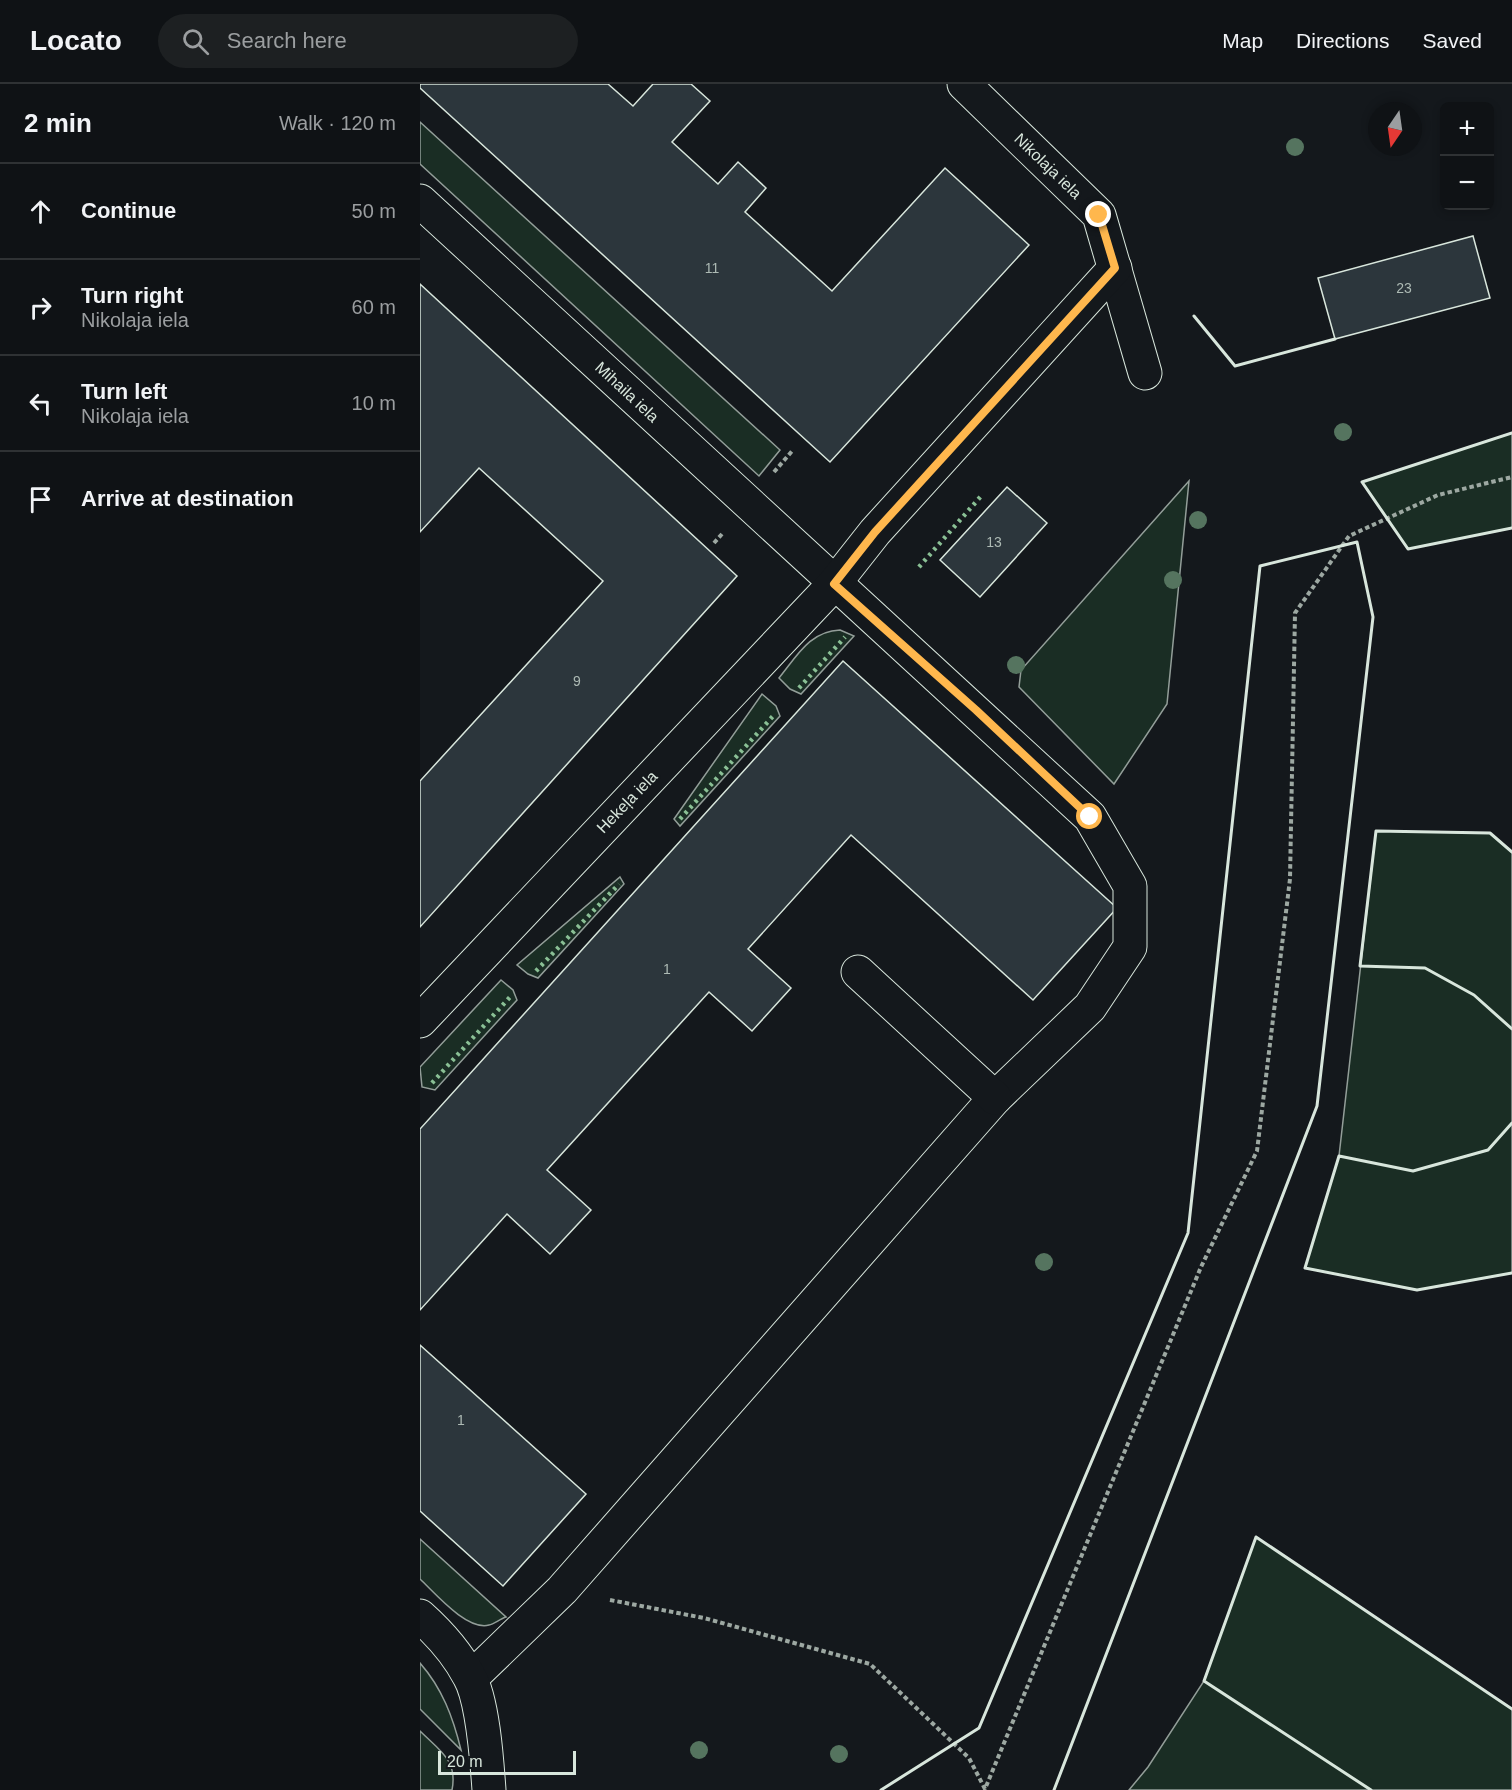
<!DOCTYPE html>
<meta charset="utf-8">
<style>
body{margin:0;font-family:Arial,sans-serif;background:#1d2022;color:#f1f3f6}
.controls{position:absolute;right:18px;top:18px;display:grid;overflow:hidden;border-radius:9px;box-shadow:0 3px 9px #0003}
.controls button{width:54px;height:54px;display:grid;place-items:center;padding:0;border:0;border-bottom:2px solid #2f3234;background:#0f1215;color:#f1f3f6;font:30px sans-serif}
.compass{position:absolute;left:948px;top:18px;width:54px;height:54px;border-radius:50%;background:#0f1215;box-shadow:0 3px 9px #0003;rotate:193deg}
.scale{position:absolute;left:18px;bottom:15px;width:138px;box-sizing:border-box;padding-left:6px;border:3px solid #d8e6dc;border-top:0;font-size:16px;line-height:21px;white-space:nowrap;color:#d8e6dc;-webkit-text-stroke:4px #14181c;paint-order:stroke}
.stop{position:absolute;width:18px;height:18px;margin:-14px;border:4px solid #ffb74d;border-radius:50%;background:#fff}
.stop.end{background:#ffb74d;border-color:#fff;box-shadow:0 2px 6px #0008}
.list{margin:0;padding:0;list-style:none}
h2{display:flex;justify-content:space-between;align-items:center;height:78px;margin:0;padding:0 24px;font-size:26px}
h2 small{font-size:20px;font-weight:400;color:#9b9ea0}
.list li{display:grid;grid-template-columns:39px 1fr auto;gap:18px;align-items:center;box-sizing:border-box;height:96px;padding:0 24px;border-top:2px solid #2f3234}
.list b{display:block;font-size:22px;white-space:nowrap}
.list p{margin:0;font-size:20px;white-space:nowrap;color:#9b9ea0}
.list em{font-size:20px;font-style:normal;color:#9b9ea0}
.icon{flex:none;width:33px;height:33px;fill:none;stroke:currentColor;stroke-width:2;stroke-linecap:round;stroke-linejoin:round}
.map{position:relative;flex:none;width:1092px;height:1706px;overflow:hidden}
header{display:flex;align-items:center;gap:36px;box-sizing:border-box;height:84px;padding:0 30px;background:#0f1215;border-bottom:2px solid #2f3234}
header strong{font-size:28px}
nav{display:flex;gap:33px;margin-inline-start:auto;font-size:21px}
.search{width:420px;height:54px;background:#1d2022;display:flex;align-items:center;gap:15px;box-sizing:border-box;padding:0 21px;border-radius:33px;color:#9b9ea0;font-size:22px}
main{display:flex}
aside{flex:1;background:#0f1215}
.map>svg:first-child{display:block}
</style>
<header>
<strong>Locato</strong>
<div class="search"><svg class="icon" aria-label="search" viewBox="0 0 24 24"><circle cx="10" cy="10" r="6"/><path d="M15 15l6 6"/></svg>Search here</div>
<nav><a>Map</a><a>Directions</a><a>Saved</a></nav>
</header>
<main>
<aside>
<h2>2 min<small>Walk · 120 m</small></h2>
<ul class="list">
<li><svg class="icon" aria-label="ahead" viewBox="0 0 24 24"><path d="M12 20V5M6 11l6-6 6 6"/></svg><div><b>Continue</b></div><em>50 m</em></li>
<li><svg class="icon" aria-label="right" viewBox="0 0 24 24"><path d="M7 20v-9h11M14 6l5 5-5 5"/></svg><div><b>Turn right</b><p>Nikolaja iela</p></div><em>60 m</em></li>
<li><svg class="icon" aria-label="left" viewBox="0 0 24 24"><path d="M17 20v-9H6M10 6l-5 5 5 5"/></svg><div><b>Turn left</b><p>Nikolaja iela</p></div><em>10 m</em></li>
<li><svg class="icon" aria-label="arrive" viewBox="0 0 24 24"><path d="M6 21V4h12l-3 4 3 4H6"/></svg><div><b>Arrive at destination</b></div></li>
</ul>
</aside>
<div class="map">
<svg width="1092" height="1706" viewBox="0 0 1092 1706">
<rect width="100%" height="100%" fill="#14181c"/>
<g fill="#1a2d24" stroke="#939e99" stroke-width="1.5">
<polygon points="0,38 360,366 339,392 0,80"/>
<polygon points="1092,349 1092,444 988,465 942,398"/>
<polygon points="769,397 747,620 694,700 599,603 601,586"/>
<path d="M420,546L434,552L381,610L370,605L359,594C377,572 390,547 420,546Z"/>
<polygon points="342,610 356,622 360,632 260,742 254,735"/>
<polygon points="956,747 1070,749 1092,768 1092,1189 997,1206 885,1184 919,1072"/>
<polygon points="200,793 204,800 118,894 108,890 97,881"/>
<polygon points="81,896 93,906 97,916 15,1006 2,1003 0,983"/>
<polygon points="836,1453 1092,1625 1092,1706 709,1706 728,1683 784,1597"/>
<path d="M0,1455L86,1533C80,1535 74,1540 69,1541C47,1547 15,1509 0,1495Z"/>
<path d="M0,1579C22,1604 33,1633 41,1666L0,1625Z"/>
<path d="M0,1647C19,1666 38,1676 32,1706H0Z"/>
</g>
<g fill="#2c363c" stroke="#d8e6dc" stroke-width="1.5">
<polygon points="0,0 188,0 213,22 233,0 271,0 290,17 252,58 298,100 318,78 346,104 325,128 412,207 525,84 609,161 410,378 0,4"/>
<polygon points="1053,152 1070,214 915,255 898,194"/>
<polygon points="0,200 317,492 0,843 0,697 183,497 59,384 0,448"/>
<polygon points="587,403 627,439 560,513 520,476"/>
<polygon points="423,577 697,824 613,916 431,751 328,865 371,904 332,947 289,908 127,1086 171,1126 130,1170 87,1130 0,1226 0,1045"/>
<polygon points="0,1261 166,1410 83,1502 0,1427"/>
</g>
<g fill="none" stroke-linecap="round" stroke-linejoin="round">
<g stroke="#d8e6dc" stroke-width="35">
<g id="minor">
<polyline points="544,0 679,131 725,289"/>
<polyline points="0,117 670,733 710,802 710,863 670,923 575,1014 142,1506 51,1594"/>
<polyline points="438,888 575,1014"/>
<polyline points="0,937 414,500 455,448 695,184"/>
<path d="M0,1532C19,1549 37,1569 49,1592C63,1616 67,1678 69,1706"/>
</g>
</g>
<g stroke="#9da8a2" stroke-width="4" stroke-dasharray="4.5 3" stroke-linecap="butt">
<polyline points="354,388 373,366"/>
<polyline points="294,459 302,450"/>
<polyline points="190,1516 284,1534 450,1580 549,1674 565,1705 781,1183 837,1067 870,795 875,529 929,452 1018,411 1092,393"/>
</g>
<use href="#minor" stroke="#14181c" stroke-width="33"/>
<g stroke="#8ac095" stroke-width="4.5" stroke-dasharray="3 4.5" stroke-linecap="butt">
<polyline points="499,483 562,411"/>
<polyline points="379,604 425,553"/>
<polyline points="260,735 354,631"/>
<polyline points="116,887 199,800"/>
<polyline points="12,999 90,913"/>
</g>
<g stroke="#d8e6dc" stroke-width="3">
<polyline points="774,232 815,282 915,255"/>
<polyline points="1092,349 942,398 988,465 1092,444"/>
<polyline points="1092,768 1070,749 956,747 940,882 1005,884 1054,911 1092,945"/>
<polyline points="1092,1039 1068,1066 993,1087 919,1072 885,1184 997,1206 1092,1189"/>
<polyline points="461,1706 559,1644 768,1149 840,482 937,458 953,533 897,1022 634,1706"/>
<polyline points="951,1706 784,1597 836,1453 1092,1625"/>
</g>
</g>
<g fill="#55745f">
<circle cx="875" cy="63" r="9"/>
<circle cx="923" cy="348" r="9"/>
<circle cx="778" cy="436" r="9"/>
<circle cx="753" cy="496" r="9"/>
<circle cx="596" cy="581" r="9"/>
<circle cx="624" cy="1178" r="9"/>
<circle cx="279" cy="1666" r="9"/>
<circle cx="419" cy="1670" r="9"/>
</g>
<g fill="none" stroke-linecap="round" stroke-linejoin="round">
<polyline stroke="#ffb74d" stroke-width="8" points="670,733 556,626 414,500 455,448 695,184 679,131"/>
</g>
<g text-anchor="middle" dominant-baseline="central" stroke-width="4.5" stroke-linejoin="round" paint-order="stroke">
<g font-size="14" fill="#adbab4">
<text x="292" y="184">11</text>
<text x="984" y="204">23</text>
<text x="574" y="458">13</text>
<text x="157" y="597">9</text>
<text x="247" y="885">1</text>
<text x="41" y="1336">1</text>
</g>
<g font-size="16" fill="#d8e6dc" stroke="#14181c">
<text transform="translate(628 82) rotate(44)">Nikolaja iela</text>
<text transform="translate(207 308) rotate(43)">Mihaila iela</text>
<text transform="translate(207 718) rotate(-46)">Hekeļa iela</text>
</g>
</g>
</svg>
<div class="controls">
<button>+</button>
<button>−</button>
</div>
<svg class="compass" viewBox="-18 -18 36 36"><path d="M0-13l5 13h-10z" fill="#e53935"/><path d="M0 13l5-13h-10z" fill="#9b9ea0"/></svg>
<div class="scale">20 m</div>
<div class="stop" style="left:670px;top:733px"></div>
<div class="stop end" style="left:679px;top:131px"></div>
</div>
</main>
